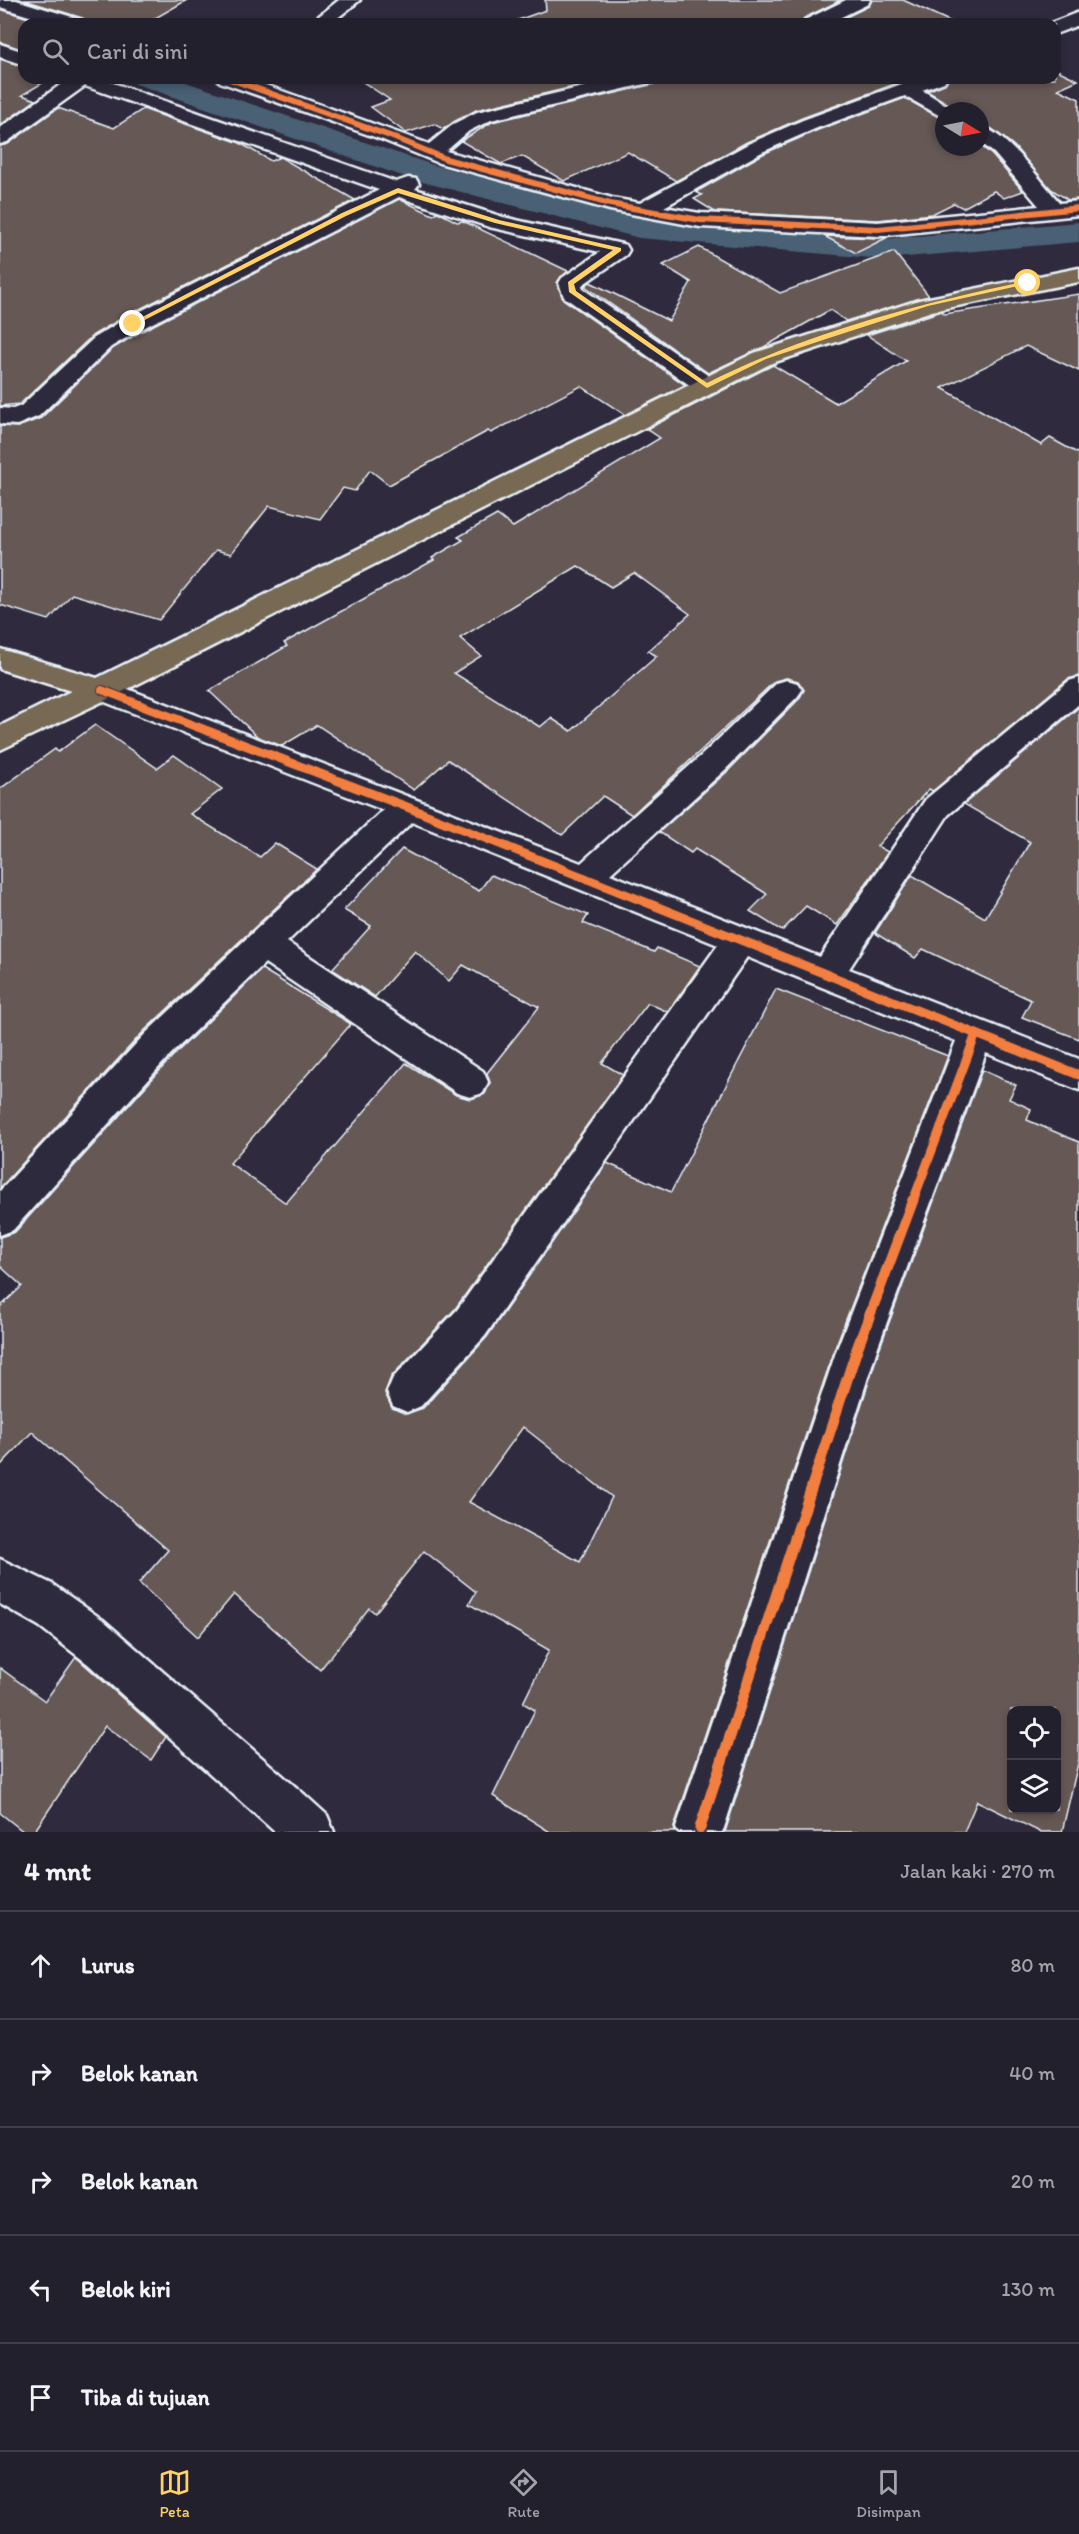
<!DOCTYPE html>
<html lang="id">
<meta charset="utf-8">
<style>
body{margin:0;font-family:Itim,sans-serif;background:#2b2836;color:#f1f3f6}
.controls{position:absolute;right:18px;bottom:18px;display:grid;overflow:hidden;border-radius:12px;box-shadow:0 3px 9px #0003}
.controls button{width:54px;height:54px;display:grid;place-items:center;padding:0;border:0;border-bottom:2px solid #403e4a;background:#23202e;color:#f1f3f6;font:30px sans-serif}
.compass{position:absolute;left:935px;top:102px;width:54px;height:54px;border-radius:50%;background:#23202e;box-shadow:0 3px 9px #0003;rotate:100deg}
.stop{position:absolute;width:18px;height:18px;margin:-14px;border:4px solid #ffd166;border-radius:50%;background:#fff}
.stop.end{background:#ffd166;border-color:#fff;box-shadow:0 2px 6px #0008}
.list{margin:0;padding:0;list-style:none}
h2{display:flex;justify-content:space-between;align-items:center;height:78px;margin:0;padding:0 24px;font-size:26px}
h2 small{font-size:20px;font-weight:400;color:#a3a3aa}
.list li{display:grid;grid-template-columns:39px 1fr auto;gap:18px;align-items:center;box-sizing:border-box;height:108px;padding:0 24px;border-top:2px solid #403e4a}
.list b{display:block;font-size:22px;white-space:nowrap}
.list em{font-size:20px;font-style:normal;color:#a3a3aa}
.icon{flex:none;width:33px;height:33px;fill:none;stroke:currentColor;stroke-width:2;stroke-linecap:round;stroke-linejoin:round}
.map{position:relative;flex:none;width:1079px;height:1832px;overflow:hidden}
.search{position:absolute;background:#23202e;box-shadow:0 3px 9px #0003;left:18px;right:18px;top:18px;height:66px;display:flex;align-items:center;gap:15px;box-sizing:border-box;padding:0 21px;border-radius:18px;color:#a3a3aa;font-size:22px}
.sheet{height:618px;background:#23202e}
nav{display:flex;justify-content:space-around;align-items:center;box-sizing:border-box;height:84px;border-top:2px solid #403e4a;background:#23202e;font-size:16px;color:#a3a3aa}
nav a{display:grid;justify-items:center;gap:3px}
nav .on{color:#ffd166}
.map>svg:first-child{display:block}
</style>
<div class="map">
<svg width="1079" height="1832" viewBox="0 0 1079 1832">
<rect width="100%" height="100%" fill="#2f2a3d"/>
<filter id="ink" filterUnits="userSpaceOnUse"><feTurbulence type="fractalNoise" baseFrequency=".0167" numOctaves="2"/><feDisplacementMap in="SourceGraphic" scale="12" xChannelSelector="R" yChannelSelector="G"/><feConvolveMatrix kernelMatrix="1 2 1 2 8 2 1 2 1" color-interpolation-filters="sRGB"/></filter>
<g filter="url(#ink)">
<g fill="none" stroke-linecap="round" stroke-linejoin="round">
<polygon fill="#496074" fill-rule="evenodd" points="132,78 174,78 433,165 640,218 883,239 1079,222 1079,242 883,259 639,238 411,179 136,84"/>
</g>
<g fill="#655954" stroke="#e8f1f8" stroke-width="1.5" fill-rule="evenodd">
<polygon points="24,0 187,0 145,24 86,24 83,18"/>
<polygon points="545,0 841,0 804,18 801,24 507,24 546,10"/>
<polygon points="872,0 903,0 956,24 832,24 869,6"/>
<polygon points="0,9 47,24 24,24 24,50 0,42"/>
<polygon points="0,59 24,67 24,78 51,78 22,95 36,100 0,125"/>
<polygon points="1055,69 1078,80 1058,89 1079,99 1079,199 1068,200 1051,189 1014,146 992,129 980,124 980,111 955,111 952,106 927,91 945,84 949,78 1055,78"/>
<polygon points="357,78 611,78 476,110 443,129 434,124 406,133 371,107 390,100"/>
<polygon points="658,78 911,78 802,118 747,142 676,181 628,152 564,181 522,156 501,164 461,141 492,122 654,84"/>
<polygon points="905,98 944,120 944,147 980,147 980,145 992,155 1023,191 1004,198 994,191 963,208 954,203 932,214 878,220 715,212 694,199 702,195 696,192 763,154 818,130"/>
<polygon points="58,108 114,128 143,109 240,143 271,161 280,157 355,200 124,317 93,335 20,404 0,406 0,146 8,144"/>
<polygon points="399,199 433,215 438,212 457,222 463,221 568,271 557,282 563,299 685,385 625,415 581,386 491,433 488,431 389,485 370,470 355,491 343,488 320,519 269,506 231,554 216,550 159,620 72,594 49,620 0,605 0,426 18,427 41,418 112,349 142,331"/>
<polygon points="824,236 878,238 888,237 856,253"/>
<polygon points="699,247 780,293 894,252 929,296 846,321 830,310 764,347 708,373 585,286 590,282 669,321 691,282 663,265"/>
<path d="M1079,294V371L1026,346L942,388L1041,445L1050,438L1079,454V676L1068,679L933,791L929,789L877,846L888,852L837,925L806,906L782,931L750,911L767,894L695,849L691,853L659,832L728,771L799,699L804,690L798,681L786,678L775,681L632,815L603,796L562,835L448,760L414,790L317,725L282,746L258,737L209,691L287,646L284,643L434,560L432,558L463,540L458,537L497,515L513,527L660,438L647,429L773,365L836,403L906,361L867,335L942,311L944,314ZM578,566L611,587L634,573L690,614L648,651L657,656L571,731L551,718L540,727L454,673L481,656L460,638Z"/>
<polygon points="1079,707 1079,1039 1022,1017 1031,1000 923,949 915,958 875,933 912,875 985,918 1030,842 964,804"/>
<polygon points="95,725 157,768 174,755 222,789 190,814 260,857 275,843 317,869 144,1031 0,1188 0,789 55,749 58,752"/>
<path d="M402,849L479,891L491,875L588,915L583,923L654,952L657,948L700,966L668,1012L648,1003L602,1063L623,1075L455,1309L391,1377L385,1393L392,1408L406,1414L423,1408L487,1337L607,1163L671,1192L776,989L948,1056L835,1348L674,1827L675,1832H550L493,1796L535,1710L523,1703L549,1650L469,1604L476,1592L424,1551L375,1613L369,1608L320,1670L234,1594L198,1637L139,1583L168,1550L32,1432L0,1466V1307L22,1286L0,1266V1237L15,1232L172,1057L262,969L351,1024L230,1163L286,1203L406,1063L456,1095L471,1099L485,1094L490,1083L487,1073L539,1007L463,965L449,981L415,951L375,997L332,969L371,926L344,910ZM523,1427L612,1497L580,1562L469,1502Z"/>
<path d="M982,1070L1016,1085L1009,1099L1031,1109L1027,1120L1079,1142V1759L1062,1832H1040L977,1801L964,1832H725L879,1350ZM1011,1710H1056V1809H1011Z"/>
<polygon points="76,1657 166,1737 151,1760 105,1726 34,1832 24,1832 0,1813 0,1668 45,1701"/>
</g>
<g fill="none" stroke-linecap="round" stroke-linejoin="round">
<g stroke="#e8f1f8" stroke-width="5">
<g id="minor">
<polygon points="0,0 16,0 82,20 84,24 55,24 0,7"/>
<polygon points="339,0 360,0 330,24 309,24"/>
<polygon points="846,0 870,0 868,4 827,24 803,24 805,20"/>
<polygon points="1079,12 1079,25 1055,34 1055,24 1048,24"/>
<polygon points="0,44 24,52 24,65 0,57"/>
<polygon points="70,78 99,78 396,182 408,178 416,179 419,184 415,189 503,217 626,245 629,250 626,255 582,285 583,289 716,381 719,386 716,391 707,393 698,391 564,297 559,283 562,278 600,252 489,227 399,197 141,329 111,347 39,416 17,425 0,424 0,408 13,409 21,406 95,337 125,319 379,190 85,86 7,142 0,144 0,128"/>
<path d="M217,78H246L429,144L455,123L477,112L621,78H656L653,82L491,120L469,131L446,151L612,198L640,203L748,144L803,120L918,78H947L944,82L922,90L951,108L953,111H944V118L905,96L817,128L762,152L664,207L700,213L878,222L1039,206L994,153L980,142V126C1007,133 1041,182 1060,203L1079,201V215L878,236L700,227L610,210L439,163L383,140L220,82Z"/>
<polygon points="1079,678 1079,704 948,815 849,969 1079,1059 1079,1090 986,1053 877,1349 724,1828 722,1832 678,1832 676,1828 837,1349 956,1041 747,957 485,1336 421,1406 407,1412 393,1406 387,1392 393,1378 457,1310 718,945 412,822 287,942 483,1071 488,1082 483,1093 470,1097 457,1093 265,963 170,1055 13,1230 0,1235 0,1191 146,1033 383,810 92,697 87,690 92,683 102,680 112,683 581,863 704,753 777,683 787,680 797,683 802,690 797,697 726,769 610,874 820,957 926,799 1069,681"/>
<polygon points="0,1559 52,1584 103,1620 305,1795 327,1815 334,1832 275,1832 88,1664 39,1626 0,1604"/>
</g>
</g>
<g stroke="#e8f1f8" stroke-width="5">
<polygon id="major" points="1079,268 1079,282 932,311 772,363 112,697 0,750 0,726 71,691 0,669 0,649 97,678 754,353 919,300"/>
</g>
<use href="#minor" fill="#2f2a3d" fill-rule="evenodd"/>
<use href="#major" fill="#786954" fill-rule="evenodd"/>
<g stroke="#2f2a3d" stroke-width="8">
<polyline id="cycleway-far3" points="227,78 390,136 446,159 610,204 700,220 878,229 1079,208"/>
</g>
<g stroke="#2f2a3d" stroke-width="10">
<polyline id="cycleway-far2" points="102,690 136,703"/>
</g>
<g stroke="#2f2a3d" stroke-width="13">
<g id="cycleway-far1">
<polyline points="132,702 407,807 1079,1075"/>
<polyline points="913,1201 976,1034"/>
</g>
</g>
<g stroke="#2f2a3d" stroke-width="15">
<polyline id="cycleway" points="700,1828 857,1349 913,1200"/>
</g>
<use href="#cycleway-far3" stroke="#f27e40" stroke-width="6"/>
<use href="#cycleway-far2" stroke="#f27e40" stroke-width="8"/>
<use href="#cycleway-far1" stroke="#f27e40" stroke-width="9"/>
<use href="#cycleway" stroke="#f27e40" stroke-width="11"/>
</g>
</g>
<path fill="#ffd166" d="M398,188L499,220L621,248V251L574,284L576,291L707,383C809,332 918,304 1028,281L1032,283L928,306L826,339L766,359L707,388L569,292L568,282L613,250L495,223L398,193L346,216L135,325L129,324L342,213Z"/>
</svg>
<div class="controls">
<button><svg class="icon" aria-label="locate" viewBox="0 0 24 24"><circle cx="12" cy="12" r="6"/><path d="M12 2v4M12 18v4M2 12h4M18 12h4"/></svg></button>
<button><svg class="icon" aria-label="layers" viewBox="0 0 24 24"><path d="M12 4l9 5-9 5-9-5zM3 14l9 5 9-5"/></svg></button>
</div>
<svg class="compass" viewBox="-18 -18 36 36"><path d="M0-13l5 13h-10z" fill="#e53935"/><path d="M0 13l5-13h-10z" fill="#a3a3aa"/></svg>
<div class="stop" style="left:1028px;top:283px"></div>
<div class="stop end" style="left:133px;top:324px"></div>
<div class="search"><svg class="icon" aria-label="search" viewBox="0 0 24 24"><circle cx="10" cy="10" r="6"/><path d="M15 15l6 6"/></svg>Cari di sini</div>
</div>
<section class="sheet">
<h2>4 mnt<small>Jalan kaki · 270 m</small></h2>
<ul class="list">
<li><svg class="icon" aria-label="ahead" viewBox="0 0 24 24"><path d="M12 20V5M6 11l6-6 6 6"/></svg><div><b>Lurus</b></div><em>80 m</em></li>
<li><svg class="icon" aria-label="right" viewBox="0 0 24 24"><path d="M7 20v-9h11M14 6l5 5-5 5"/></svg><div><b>Belok kanan</b></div><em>40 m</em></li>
<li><svg class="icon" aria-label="right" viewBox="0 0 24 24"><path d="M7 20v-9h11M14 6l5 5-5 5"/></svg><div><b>Belok kanan</b></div><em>20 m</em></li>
<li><svg class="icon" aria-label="left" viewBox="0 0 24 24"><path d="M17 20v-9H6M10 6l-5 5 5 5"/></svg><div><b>Belok kiri</b></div><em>130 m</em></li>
<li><svg class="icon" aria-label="arrive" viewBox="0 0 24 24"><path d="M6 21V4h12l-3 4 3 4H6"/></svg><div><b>Tiba di tujuan</b></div></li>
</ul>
</section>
<nav>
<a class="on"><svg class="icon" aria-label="map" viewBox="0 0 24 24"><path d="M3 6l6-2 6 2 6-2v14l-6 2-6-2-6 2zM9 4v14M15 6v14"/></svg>Peta</a>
<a><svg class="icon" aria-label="directions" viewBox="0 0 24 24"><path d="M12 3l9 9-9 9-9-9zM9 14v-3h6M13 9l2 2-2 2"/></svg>Rute</a>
<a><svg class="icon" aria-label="saved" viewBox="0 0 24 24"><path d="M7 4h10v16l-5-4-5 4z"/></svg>Disimpan</a>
</nav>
